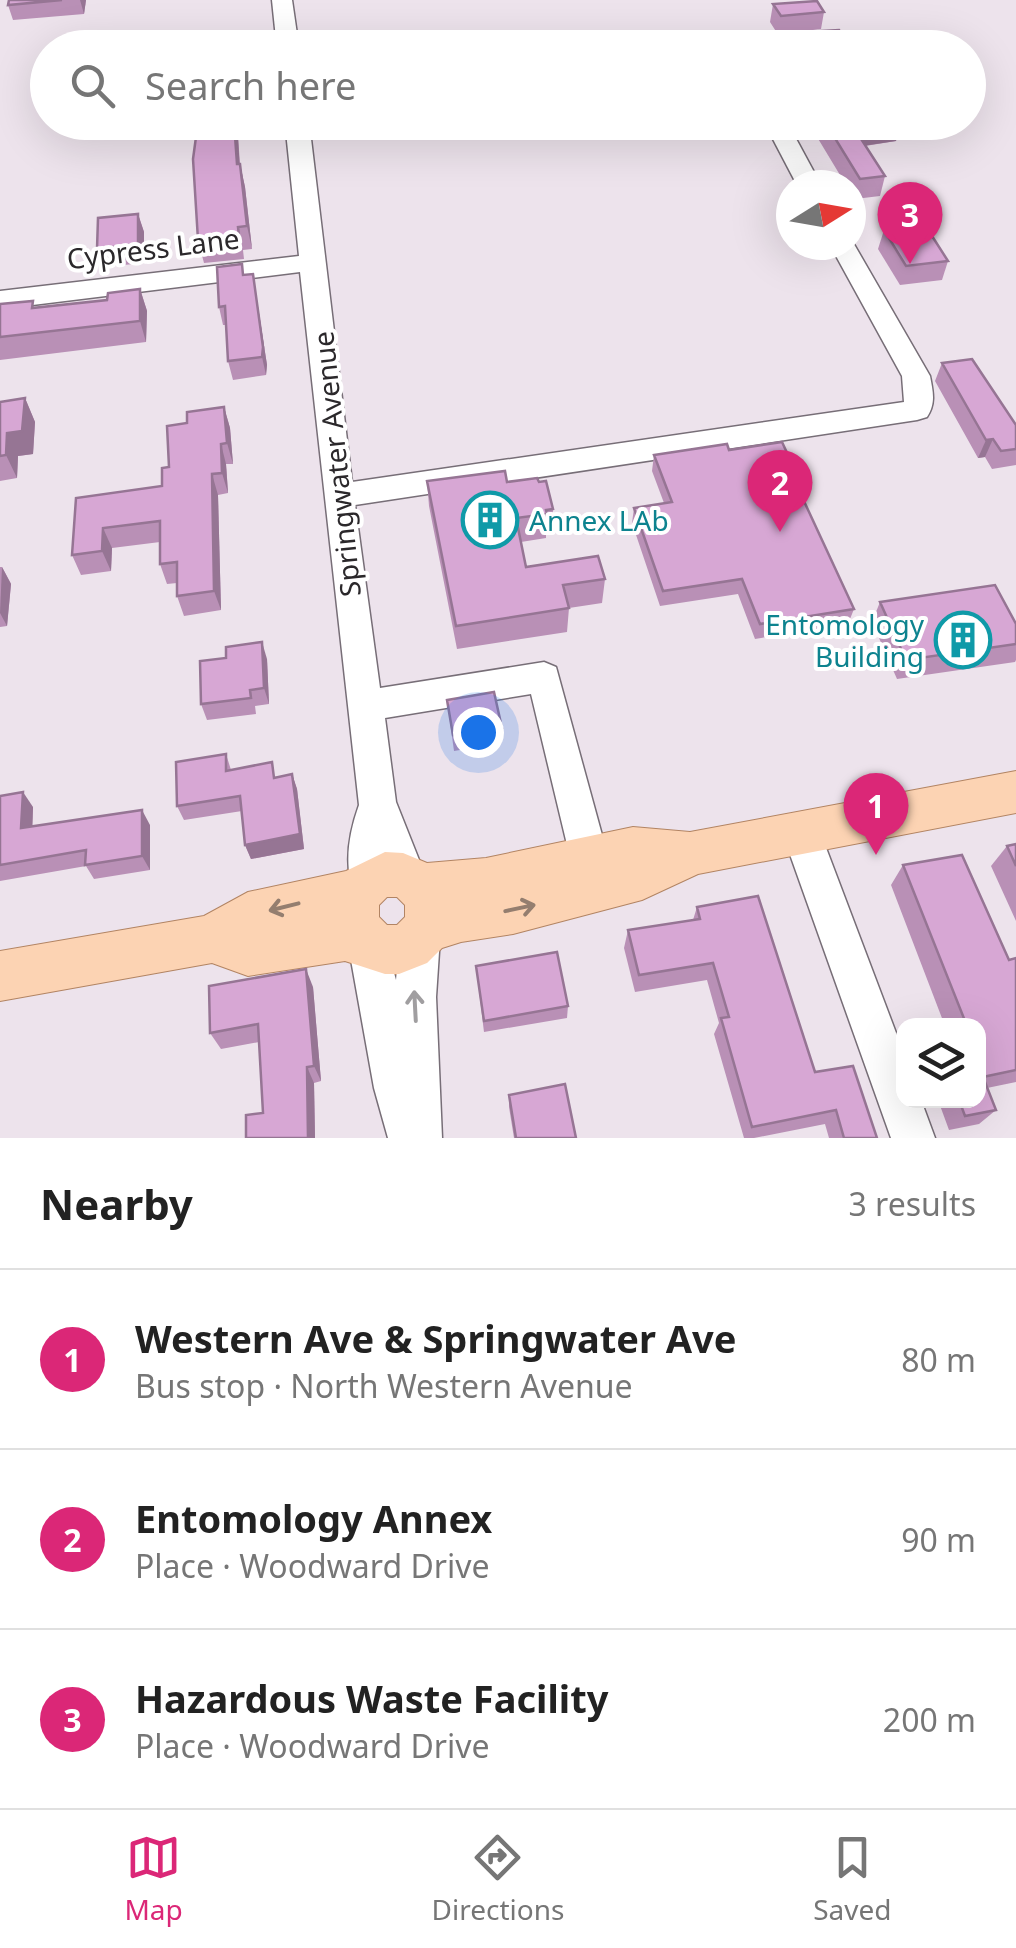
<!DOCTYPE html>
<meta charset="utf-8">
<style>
body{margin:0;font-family:"Noto Sans",sans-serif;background:#f6f6f6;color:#222}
.controls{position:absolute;right:30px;bottom:30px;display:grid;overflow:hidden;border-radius:20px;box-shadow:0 10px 40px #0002}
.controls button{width:90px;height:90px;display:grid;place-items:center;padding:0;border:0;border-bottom:2px solid #e0e0e0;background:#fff;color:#222;font:50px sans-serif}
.compass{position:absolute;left:776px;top:170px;width:90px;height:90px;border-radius:50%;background:#fff;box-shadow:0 10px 40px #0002;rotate:79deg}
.you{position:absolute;left:478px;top:732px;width:35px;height:35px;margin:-25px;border:8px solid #fff;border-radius:50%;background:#1a73e8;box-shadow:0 0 0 15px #1a73e833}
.badge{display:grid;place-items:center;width:65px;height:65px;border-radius:50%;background:#db2777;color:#fff;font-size:32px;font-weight:700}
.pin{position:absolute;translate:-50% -82px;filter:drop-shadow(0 2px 5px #0008)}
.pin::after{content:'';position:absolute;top:52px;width:35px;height:30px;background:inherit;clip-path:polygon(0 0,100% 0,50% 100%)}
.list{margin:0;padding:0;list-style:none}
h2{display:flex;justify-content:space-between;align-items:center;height:130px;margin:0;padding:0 40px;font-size:42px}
h2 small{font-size:32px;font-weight:400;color:#767676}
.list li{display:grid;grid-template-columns:65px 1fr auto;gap:30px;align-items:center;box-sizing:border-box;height:180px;padding:0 40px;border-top:2px solid #e0e0e0}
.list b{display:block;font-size:38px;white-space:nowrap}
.list p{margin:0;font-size:32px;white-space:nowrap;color:#767676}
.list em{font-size:32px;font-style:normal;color:#767676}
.icon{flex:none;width:55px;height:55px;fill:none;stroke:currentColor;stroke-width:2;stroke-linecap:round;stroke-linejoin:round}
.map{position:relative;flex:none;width:1016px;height:1138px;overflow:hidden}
.search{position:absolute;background:#fff;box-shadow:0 10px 40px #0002;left:30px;right:30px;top:30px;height:110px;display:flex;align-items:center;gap:25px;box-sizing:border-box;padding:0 35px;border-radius:55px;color:#767676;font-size:38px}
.sheet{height:670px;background:#fff}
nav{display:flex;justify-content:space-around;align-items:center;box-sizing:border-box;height:140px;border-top:2px solid #e0e0e0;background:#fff;font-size:28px;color:#767676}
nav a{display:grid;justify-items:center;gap:5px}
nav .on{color:#db2777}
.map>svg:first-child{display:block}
</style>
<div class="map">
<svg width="1016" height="1138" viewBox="0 0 1016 1138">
<rect width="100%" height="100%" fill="#ede3ec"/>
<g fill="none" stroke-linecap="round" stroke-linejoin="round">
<g stroke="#776e77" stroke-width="3">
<g id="minor">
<polygon points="272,0 292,0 299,48 277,48"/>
<polygon points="820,33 873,33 884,39 873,45 728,48 738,42"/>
<path d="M285,122H309L352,482L904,402L902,376L830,245H851V239L930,376C933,392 936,403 927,417L917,420L355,505L380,688L544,662L556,667L608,857L603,870L589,875L575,870L570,857L531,694L385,718L396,802L425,875L420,888L406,893L392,888L388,879L383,894L369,899L355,894C343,866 349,833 359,805L300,272L0,309V291L299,256Z"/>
<polygon points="764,122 787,122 821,185 797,185"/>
<polygon points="801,814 814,820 820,832 904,1054 904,1100 921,1100 935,1138 891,1138 782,832 788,820"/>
<polygon points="420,917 434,923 440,937 436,997 442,1138 388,1138 374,1088 348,943 354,929 368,923 382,929 396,980 400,937 406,923"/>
</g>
</g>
<g stroke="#b28463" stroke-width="2">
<path id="major" d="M1016,771V813L698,874L642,900L513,934L461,942L442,948L427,963L399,974H385L345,961L248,976L212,963L0,1001V951L204,916L248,892L346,871L385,852L403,853L427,863L486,858L633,827L690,832ZM387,897H397L405,905V917L397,925H387L379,917V905Z"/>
</g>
<use href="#minor" fill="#fff" fill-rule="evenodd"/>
<use href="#major" fill="#fcd3b3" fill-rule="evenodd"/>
</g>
<g fill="#b990b6">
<polygon points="9,0 86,0 84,14 13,20 8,5"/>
<polygon points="773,4 824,12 821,29 789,33 851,48 767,48 770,34 777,33 770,22"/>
<polygon points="237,122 240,164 245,187 252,249 243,250 244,259 204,263 198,240"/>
<polygon points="808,122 901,122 896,141 865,146 885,176 880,196 855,199 851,193 851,185 846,185"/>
<polygon points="138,214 144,232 144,263 103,267 97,249"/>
<polygon points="884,230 948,261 942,280 900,285 878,249"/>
<polygon points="253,274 267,365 266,375 233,380 228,361 226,325 223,325 219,307 244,275"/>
<polygon points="140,289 147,311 146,342 0,360 0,304 36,308 107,300"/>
<polygon points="942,363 1016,425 1016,465 992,469 985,457 978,458 935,381"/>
<polygon points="25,398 35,422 33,454 18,456 17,478 0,481 0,402"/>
<polygon points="224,407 230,428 233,464 226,464 228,493 218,495 221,610 184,616 177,596 177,583 167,584 160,564 160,542 112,548 111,571 81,575 72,555 76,498 162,486 187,423"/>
<polygon points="729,450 795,470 793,477 854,609 848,624 755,639 738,594 660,606 632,523 634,508 664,503 652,471 654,455"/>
<polygon points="427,481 507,482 553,509 552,533 546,534 546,538 521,542 526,567 605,579 602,603 569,608 567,632 457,649 429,506"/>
<polygon points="0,567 2,567 11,584 7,626 0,627"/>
<polygon points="880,602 1016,624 1016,660 1015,662 897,679 872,622"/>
<polygon points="267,659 269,704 255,706 256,714 207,720 201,704"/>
<polygon points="447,700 502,728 502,743 454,751"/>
<polygon points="226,754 231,770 277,777 292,774 297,789 304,849 251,859 245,845 242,811 184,820 177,806"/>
<polygon points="0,796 33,807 32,826 150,825 150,870 94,879 86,866 0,881"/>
<polygon points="1016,844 1016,921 991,866 1007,846"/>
<polygon points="903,865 1009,960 1016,958 1016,1082 987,1088 996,1110 979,1124 949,1130 938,1100 978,1100 978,1026 945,1026 891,885"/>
<polygon points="697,907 815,1072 877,1138 829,1138 825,1124 754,1138 744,1138 714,1034 719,1023 707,980 635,992 624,948 628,930 693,920"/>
<polygon points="476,966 568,1006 567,1018 484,1032"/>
<polygon points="313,987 321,1081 314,1083 315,1138 246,1138 263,1113 259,1042 221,1049 210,1033"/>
<polygon points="509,1095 576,1138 514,1138 509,1107"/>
</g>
<g fill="#967594">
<polygon points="80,0 86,0 84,14"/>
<polygon points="234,122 237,122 241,187 237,164"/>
<polygon points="890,122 901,122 896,141 849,148 854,128"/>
<polygon points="240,164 245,187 252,249 247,226"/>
<polygon points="138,214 144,232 144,263 138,244"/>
<polygon points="253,274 267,365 266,375 262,357"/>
<polygon points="140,289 147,311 146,342 140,321"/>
<polygon points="25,398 35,422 33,454 18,456 17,478 6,455 7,433"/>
<polygon points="224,407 230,428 233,464 227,443"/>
<polygon points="993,439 985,457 978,458 986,440"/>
<polygon points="221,444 226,464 228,493 222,473"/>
<polygon points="212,474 218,495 221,610 214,591"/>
<polygon points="103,528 112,548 111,571 102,551"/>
<polygon points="2,567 11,584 7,626 0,613"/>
<polygon points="262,642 267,659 269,704 264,688"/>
<polygon points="292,774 297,789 304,849 251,859 245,845"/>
<polygon points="23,792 33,807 32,843 21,828"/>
<polygon points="142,810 150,825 150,870 142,856"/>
<polygon points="306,969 313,987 321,1081 314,1066"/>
<polygon points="307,1067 314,1083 315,1138 308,1138"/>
</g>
<g fill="#d7a7d4" stroke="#967594" stroke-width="2.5">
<polygon points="9,0 62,0 8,5"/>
<polygon points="817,1 824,12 781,16 773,4"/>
<polygon points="839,30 851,48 778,48 770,34"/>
<polygon points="199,122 234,122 237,164 240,164 247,226 238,227 239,236 198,240 193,159 196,137 199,136"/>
<polygon points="825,122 890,122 854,128 885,176 860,179"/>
<polygon points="138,214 138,244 97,249 98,218"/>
<polygon points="925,225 948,261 906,266 884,230"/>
<polygon points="242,264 243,275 253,274 263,347 262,357 228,361 225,306 219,307 217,267"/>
<polygon points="140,289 140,321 0,337 0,304 33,301 32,308 107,300 108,293"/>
<polygon points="972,359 1016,425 1016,449 1001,451 993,439 986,440 942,363"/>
<polygon points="25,398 22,431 7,433 6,455 0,456 0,402"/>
<polygon points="224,407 227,443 221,444 222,473 212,474 214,591 177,596 177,562 160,564 160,521 103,528 102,551 72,555 76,498 162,486 162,468 169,467 167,426 187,423 187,412"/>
<polygon points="782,442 795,470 790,471 854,609 760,624 742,579 663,591 634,508 672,502 654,455 727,444 729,450"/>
<polygon points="505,471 507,482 537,478 539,482 546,481 553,509 546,510 547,514 516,518 526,567 598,556 605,579 563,585 569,608 456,626 427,481"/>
<polygon points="995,585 1016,624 1016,644 906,660 880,602"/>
<polygon points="262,642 264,688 250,690 251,698 201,704 200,661 226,658 226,647"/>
<polygon points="494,692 502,728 453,735 447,700"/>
<polygon points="226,754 226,771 272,762 274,778 292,774 300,834 245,845 240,796 177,806 176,762"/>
<polygon points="23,792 21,828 142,810 142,856 85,865 86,850 0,865 0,796"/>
<polygon points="1016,844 1016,866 1007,846"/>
<polygon points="962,855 1009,960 1016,958 1016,1070 983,1077 996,1110 965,1116 959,1100 978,1100 978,1026 967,1026 903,865"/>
<polygon points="758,896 815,1072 853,1066 877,1138 844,1138 836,1110 752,1127 721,1018 729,1017 713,963 639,975 628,930 700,919 697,907"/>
<polygon points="557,952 568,1006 484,1021 476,966"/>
<polygon points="306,969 314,1066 307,1067 308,1138 246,1138 246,1115 263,1113 258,1024 210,1033 209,986"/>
<polygon points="565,1084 576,1138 516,1138 509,1095"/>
</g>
<defs><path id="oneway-shaft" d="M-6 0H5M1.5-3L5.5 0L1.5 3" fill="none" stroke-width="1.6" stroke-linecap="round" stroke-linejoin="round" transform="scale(2.5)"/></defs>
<g stroke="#947e6f">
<use href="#oneway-shaft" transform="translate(284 907) rotate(166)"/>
<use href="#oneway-shaft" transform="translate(520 908) rotate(-12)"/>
</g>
<use stroke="#a09ea0" href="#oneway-shaft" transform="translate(415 1006) rotate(-93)"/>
<defs>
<g id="building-ring" transform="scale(2.875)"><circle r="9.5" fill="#fff" stroke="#0f9aa8" stroke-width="1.5"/><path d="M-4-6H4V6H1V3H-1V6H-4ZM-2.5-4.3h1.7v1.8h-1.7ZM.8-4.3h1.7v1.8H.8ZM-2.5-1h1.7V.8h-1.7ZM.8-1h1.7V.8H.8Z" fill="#0f9aa8"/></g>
</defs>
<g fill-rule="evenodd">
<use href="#building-ring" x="490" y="520"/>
<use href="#building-ring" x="963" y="640"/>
</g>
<g text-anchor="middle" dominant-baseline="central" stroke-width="8" stroke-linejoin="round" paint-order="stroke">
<g font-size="28" fill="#2b282b" stroke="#fff">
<text transform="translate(153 248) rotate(-7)">Cypress Lane</text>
<text transform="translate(336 464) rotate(-96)">Springwater Avenue</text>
</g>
<g font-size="28" fill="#0d838f" stroke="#fff" text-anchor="start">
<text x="529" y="520">Annex LAb</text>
<text x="924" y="624" text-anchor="end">Entomology<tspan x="924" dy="32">Building</tspan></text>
</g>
</g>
</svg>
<div class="controls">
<button><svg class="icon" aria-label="layers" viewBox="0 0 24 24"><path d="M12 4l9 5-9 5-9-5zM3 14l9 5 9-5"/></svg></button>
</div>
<svg class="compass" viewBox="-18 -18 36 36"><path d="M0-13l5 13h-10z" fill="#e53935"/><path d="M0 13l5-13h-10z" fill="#767676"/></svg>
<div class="you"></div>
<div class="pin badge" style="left:876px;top:855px">1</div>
<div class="pin badge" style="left:780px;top:532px">2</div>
<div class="pin badge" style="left:910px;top:264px">3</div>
<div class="search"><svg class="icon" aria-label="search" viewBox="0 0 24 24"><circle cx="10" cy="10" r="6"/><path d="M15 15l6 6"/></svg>Search here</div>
</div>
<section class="sheet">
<h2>Nearby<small>3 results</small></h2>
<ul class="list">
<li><span class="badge">1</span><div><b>Western Ave &amp; Springwater Ave</b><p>Bus stop · North Western Avenue</p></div><em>80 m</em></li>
<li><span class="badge">2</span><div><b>Entomology Annex</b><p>Place · Woodward Drive</p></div><em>90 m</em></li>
<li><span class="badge">3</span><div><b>Hazardous Waste Facility</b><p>Place · Woodward Drive</p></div><em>200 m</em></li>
</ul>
</section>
<nav>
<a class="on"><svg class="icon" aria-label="map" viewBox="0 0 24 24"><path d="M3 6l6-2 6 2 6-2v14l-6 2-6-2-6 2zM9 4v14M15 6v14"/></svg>Map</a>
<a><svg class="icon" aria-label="directions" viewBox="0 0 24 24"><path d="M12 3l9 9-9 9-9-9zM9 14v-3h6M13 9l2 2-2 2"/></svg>Directions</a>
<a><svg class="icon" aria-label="saved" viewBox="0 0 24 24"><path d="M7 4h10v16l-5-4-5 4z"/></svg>Saved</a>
</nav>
